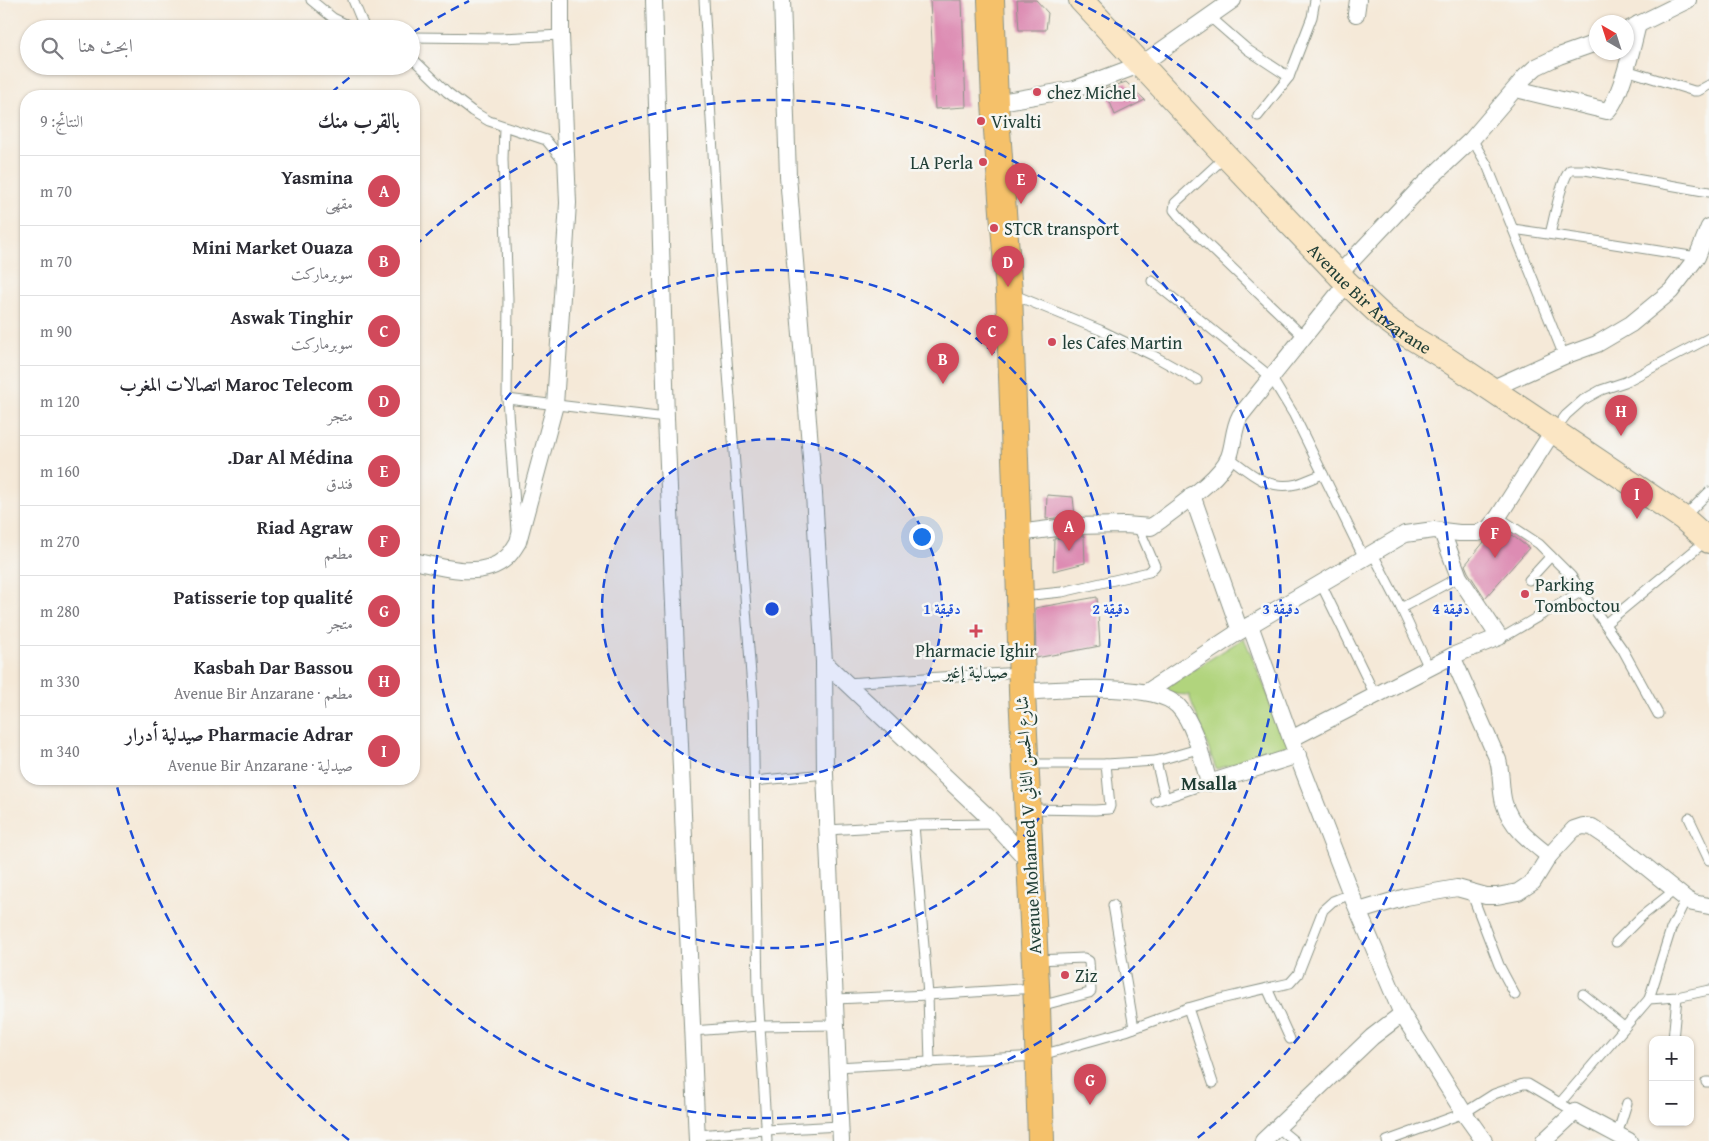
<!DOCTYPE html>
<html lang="ar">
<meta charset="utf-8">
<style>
body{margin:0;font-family:"Gentium Book Plus",Amiri,serif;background:#f7f7f7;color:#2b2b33;direction:rtl}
.controls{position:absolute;right:15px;bottom:15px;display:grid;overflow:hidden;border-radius:10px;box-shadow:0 1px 4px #0004}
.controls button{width:45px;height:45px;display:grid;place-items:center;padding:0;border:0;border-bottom:1px solid #e1e1e2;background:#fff;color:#2b2b33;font:25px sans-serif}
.compass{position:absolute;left:1589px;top:15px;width:45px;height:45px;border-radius:50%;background:#fff;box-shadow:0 1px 4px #0004;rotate:321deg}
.you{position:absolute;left:921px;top:536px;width:18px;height:18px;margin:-12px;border:4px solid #fff;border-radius:50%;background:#1a73e8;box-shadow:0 0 0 8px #1a73e833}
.badge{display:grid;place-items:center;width:32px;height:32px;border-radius:50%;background:#d1495b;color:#fff;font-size:16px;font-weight:700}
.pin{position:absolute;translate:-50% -41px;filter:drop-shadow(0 1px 2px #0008)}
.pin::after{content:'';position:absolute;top:26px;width:18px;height:15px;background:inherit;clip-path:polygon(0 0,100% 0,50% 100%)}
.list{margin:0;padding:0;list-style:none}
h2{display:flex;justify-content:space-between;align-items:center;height:65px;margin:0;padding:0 20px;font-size:21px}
h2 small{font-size:16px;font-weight:400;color:#7c7c81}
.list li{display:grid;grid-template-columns:32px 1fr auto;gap:15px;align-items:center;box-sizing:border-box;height:70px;padding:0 20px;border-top:1px solid #e1e1e2}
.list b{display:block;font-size:19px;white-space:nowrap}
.list p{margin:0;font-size:16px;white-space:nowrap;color:#7c7c81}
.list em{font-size:16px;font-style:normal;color:#7c7c81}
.icon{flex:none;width:28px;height:28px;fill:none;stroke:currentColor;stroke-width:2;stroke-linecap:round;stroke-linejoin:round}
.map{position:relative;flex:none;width:1709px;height:1141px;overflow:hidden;direction:ltr}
.search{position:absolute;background:#fff;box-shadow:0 1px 4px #0004;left:20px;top:20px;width:400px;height:55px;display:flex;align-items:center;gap:12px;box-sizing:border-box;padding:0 18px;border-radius:28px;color:#7c7c81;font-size:19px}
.panel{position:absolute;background:#fff;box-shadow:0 1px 4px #0004;left:20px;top:90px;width:400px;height:695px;border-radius:20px;direction:rtl}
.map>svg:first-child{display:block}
</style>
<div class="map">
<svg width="1709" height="1141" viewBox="0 0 1709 1141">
<rect width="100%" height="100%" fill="#f6f6f2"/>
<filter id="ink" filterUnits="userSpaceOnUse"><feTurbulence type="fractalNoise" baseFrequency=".02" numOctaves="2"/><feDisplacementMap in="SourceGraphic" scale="10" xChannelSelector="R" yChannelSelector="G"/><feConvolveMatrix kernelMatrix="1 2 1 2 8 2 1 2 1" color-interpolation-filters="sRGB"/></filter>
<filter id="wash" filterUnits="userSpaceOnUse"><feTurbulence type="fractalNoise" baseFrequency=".0096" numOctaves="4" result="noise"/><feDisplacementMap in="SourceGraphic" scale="20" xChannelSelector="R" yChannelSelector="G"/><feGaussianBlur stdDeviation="1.12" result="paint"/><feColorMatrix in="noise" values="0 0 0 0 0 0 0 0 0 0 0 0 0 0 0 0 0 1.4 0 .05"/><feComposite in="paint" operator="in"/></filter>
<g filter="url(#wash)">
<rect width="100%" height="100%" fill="#f5e9d8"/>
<polygon fill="#b1d47d" stroke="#688858" points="1244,638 1291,749 1216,769 1189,695 1171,694 1164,688"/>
<g id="blocks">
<g fill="#dd8cb3">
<polygon points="930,0 962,0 966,107 935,109"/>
<polygon points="1017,0 1036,0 1048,13 1046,30 1019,30"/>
<polygon points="1126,82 1145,100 1115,115 1105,89"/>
<polygon points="1047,495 1073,497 1075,516 1046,519"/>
<polygon points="1502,528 1529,548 1485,598 1468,572 1465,565 1484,542 1495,536"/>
<polygon points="1074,536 1084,536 1085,563 1053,571 1054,539"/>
<polygon points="1097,597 1100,646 1036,658 1035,608"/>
</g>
</g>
</g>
<g filter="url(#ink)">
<use href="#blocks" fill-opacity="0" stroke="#8a9386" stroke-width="1"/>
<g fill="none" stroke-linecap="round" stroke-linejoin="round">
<g stroke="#8a9386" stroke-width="11">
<g id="lane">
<polyline points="311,0 333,18 356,29"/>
<polyline points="353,0 365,29"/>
<polyline points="704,0 719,255 753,701 758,993 767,1141"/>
<polyline points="1209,16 1248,50 1289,77"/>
<polyline points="411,37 500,38 561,35"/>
<polyline points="411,57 447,92 472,111 489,121 546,140 564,162"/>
<polyline points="1626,70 1694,91 1698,91 1709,85"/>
<polyline points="1258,116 1289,77 1312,17 1315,0"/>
<polyline points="504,127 503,159 508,299 507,399 517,530"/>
<polyline points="1472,139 1487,165 1564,356"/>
<polyline points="1225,157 1175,203 1174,210 1182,220 1304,337"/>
<polyline points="1513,229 1602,242 1697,257"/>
<path d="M1550,234C1554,220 1561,179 1570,170H1585L1709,192"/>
<polyline points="1152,281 1271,377 1294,415 1364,558"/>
<polyline points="1012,294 1100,330 1154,356 1197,380"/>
<polyline points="507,399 666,418"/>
<polyline points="1554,431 1566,415 1583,400 1601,390 1625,382 1709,338"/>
<path d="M1229,457C1250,473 1268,491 1297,484C1305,482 1314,477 1323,474"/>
<polyline points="1498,517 1539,544 1571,576 1623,650 1658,714"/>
<polyline points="1683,518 1709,492"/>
<polyline points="1373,554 1401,608 1459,577"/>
<polyline points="1529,580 1551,556"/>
<polyline points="1321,584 1375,695"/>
<polyline points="1023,596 1062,592 1149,572 1155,566 1138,526"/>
<polyline points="1401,608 1429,668"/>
<polyline points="1605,624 1707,540"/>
<polyline points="1499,637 1507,635 1582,591"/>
<polyline points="846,683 1020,672"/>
<polyline points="1156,761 1198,749"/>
<polyline points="1028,764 1106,764 1156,761 1165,798"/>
<polyline points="754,781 825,774"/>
<polyline points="1156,801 1209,783"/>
<polyline points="1029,809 1095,810 1109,809 1110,806 1106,764"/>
<polyline points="1689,818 1709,860"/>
<polyline points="914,825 928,995 930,1063"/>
<polyline points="827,830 914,825 994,824"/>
<polyline points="1471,892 1499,965 1515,995"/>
<polyline points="1113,905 1134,1028"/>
<polyline points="1616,942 1642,916 1675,890"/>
<polyline points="1037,960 1084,958 1089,961 1091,991 1089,993 1040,1006"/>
<polyline points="1267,988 1290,1039"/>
<polyline points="1583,994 1624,1027"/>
<polyline points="835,999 928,995 1035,988"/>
<polyline points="1649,999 1671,929 1686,899"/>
<polyline points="1188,1008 1213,1083"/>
<polyline points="692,1031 760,1026 836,1025"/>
<polyline points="1673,1040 1677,997"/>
<polyline points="837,1067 1038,1056 1126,1031 1188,1008 1216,1000 1290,983 1298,974 1323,910 1333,901 1351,894"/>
<polyline points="1706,1082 1709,1082"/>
<polyline points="1560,1103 1649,999 1677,997 1709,990"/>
<polyline points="1278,1128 1294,1141"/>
<polyline points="697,1135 766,1130 840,1126"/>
<polyline points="1617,1135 1627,1103"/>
<polyline points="1387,1141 1464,1113 1494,1094 1523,1084 1528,1084 1575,1112"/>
</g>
</g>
<g stroke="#8a9386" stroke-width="18">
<g id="street">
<polyline points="654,0 666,418 697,1141"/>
<polyline points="782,0 788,176 814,494 824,662 825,774 841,1141"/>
<polyline points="1356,14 1358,0"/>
<polyline points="1629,29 1688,0"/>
<path d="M1516,89L1607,111C1621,99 1633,44 1638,24"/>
<polyline points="995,103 1075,89 1142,64 1233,0"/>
<polyline points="1339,274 1422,186 1472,139 1525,77 1536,67 1559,56 1596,43"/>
<polyline points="1491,389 1564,356 1597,344 1631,324 1671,291 1697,257 1709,227"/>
<polyline points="1442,532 1459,577 1499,637 1452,656 1291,739 1351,894 1402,1014 1464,1113 1484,1141"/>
<path d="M1018,533L1073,526L1125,525L1151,527L1161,520C1180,505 1220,479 1229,457C1234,444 1233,429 1240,416L1347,283"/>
<path d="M414,561C442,567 481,580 506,558C511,554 515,547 518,542L555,405L568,203L561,35V0"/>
<polyline points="1250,625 1291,739"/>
<polyline points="1240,631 1405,534 1434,530 1459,533 1478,533 1488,529 1498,517 1553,431"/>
<path d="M1452,656L1498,760C1502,774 1500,789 1504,803C1511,827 1530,841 1549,856"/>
<polyline points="824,662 987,816 1030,863"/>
<path d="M1022,692C1056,690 1154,681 1178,706C1195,724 1202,759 1209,783L1298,755"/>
<polyline points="1147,692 1240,631 1192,495"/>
<polyline points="1359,911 1406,897 1457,888 1486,896 1497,896 1518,892 1533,882 1549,856 1574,829 1583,826 1592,827 1619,845 1686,899 1693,903 1709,906"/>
<polyline points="1263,1141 1372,1037 1402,1014"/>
<polyline points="1544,1141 1575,1112 1629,1141"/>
</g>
</g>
<g stroke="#8a9386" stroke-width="26">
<g id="secondary">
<path id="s1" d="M1081,0L1226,156L1347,283L1383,317L1409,336L1442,356L1683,518L1709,541"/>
</g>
</g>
<g stroke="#8a9386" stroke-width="28">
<polyline id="primary" points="991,0 995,103 1009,293 1020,597 1022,692 1037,1006 1041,1141"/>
</g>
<use href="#lane" stroke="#fff" stroke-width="9"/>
<use href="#street" stroke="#fff" stroke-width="16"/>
<use href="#secondary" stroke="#fbe6c4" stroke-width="24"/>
<use href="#primary" stroke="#f5c16b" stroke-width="26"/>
</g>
</g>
<circle cx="772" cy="609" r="170" fill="#1d4ed8" fill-opacity=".12"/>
<g fill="none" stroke="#1d4ed8" stroke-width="2.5" stroke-dasharray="9 6">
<circle cx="772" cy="609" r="170"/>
<circle cx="772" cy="609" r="339"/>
<path d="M415 246A509 509 0 1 1 292 779"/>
<path d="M349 1140A679 679 0 0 1 115 779M331 93A679 679 0 0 1 363 67M412 33A679 679 0 0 1 469 1M1075 1A679 679 0 0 1 1195 1140"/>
</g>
<g fill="#d1495b" stroke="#f6f6f2" stroke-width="2">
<circle cx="1037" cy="92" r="5"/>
<circle cx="981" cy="121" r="5"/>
<circle cx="983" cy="162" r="5"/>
<circle cx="994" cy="228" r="5"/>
<circle cx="1052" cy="342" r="5"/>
<circle cx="1525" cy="594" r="5"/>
<path d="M973.5 623.5h5v5h5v5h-5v5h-5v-5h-5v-5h5z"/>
<circle cx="1065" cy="975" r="5"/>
</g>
<g text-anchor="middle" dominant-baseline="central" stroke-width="5" stroke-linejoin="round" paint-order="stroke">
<g font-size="18" fill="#1f3d34" stroke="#f6f6f2" text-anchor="start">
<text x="1047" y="92">chez Michel</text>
<text x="991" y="121">Vivalti</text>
<text x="973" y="162" text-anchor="end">LA Perla</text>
<text x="1004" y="228">STCR transport</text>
<text x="1062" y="342">les Cafes Martin</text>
<text x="1535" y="584">Parking<tspan x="1535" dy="21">Tomboctou</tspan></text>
<text x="976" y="650" text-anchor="middle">Pharmacie Ighir<tspan x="976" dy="21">صيدلية إغير</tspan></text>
<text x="1075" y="975">Ziz</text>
</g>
<g font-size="18" fill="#1f3d34" stroke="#f6f6f2">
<text stroke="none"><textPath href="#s1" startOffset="416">Avenue Bir Anzarane</textPath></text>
<text transform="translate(1028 825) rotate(-93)">Avenue Mohamed V شارع الحسن الثاني</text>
</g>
<g font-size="19" font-weight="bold" fill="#1f3d34" stroke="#f6f6f2">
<text x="1209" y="783">Msalla</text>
</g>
</g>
<circle cx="772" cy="609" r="8" fill="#1d4ed8" stroke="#f6f6f2" stroke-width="2.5"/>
<g font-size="15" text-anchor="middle" font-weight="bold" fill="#1d4ed8" stroke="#f6f6f2" stroke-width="5" stroke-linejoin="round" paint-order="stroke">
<text x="942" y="614">1 دقيقة</text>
<text x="1111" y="614">2 دقيقة</text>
<text x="1281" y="614">3 دقيقة</text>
<text x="1451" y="614">4 دقيقة</text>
</g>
</svg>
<div class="controls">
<button>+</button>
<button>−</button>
</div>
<svg class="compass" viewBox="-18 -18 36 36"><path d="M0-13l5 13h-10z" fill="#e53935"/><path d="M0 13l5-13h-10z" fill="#7c7c81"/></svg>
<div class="you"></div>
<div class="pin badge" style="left:1069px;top:551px">A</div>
<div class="pin badge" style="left:943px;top:384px">B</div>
<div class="pin badge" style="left:992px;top:356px">C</div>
<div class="pin badge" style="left:1008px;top:287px">D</div>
<div class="pin badge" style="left:1021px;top:204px">E</div>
<div class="pin badge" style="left:1495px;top:558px">F</div>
<div class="pin badge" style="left:1090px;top:1105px">G</div>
<div class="pin badge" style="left:1621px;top:436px">H</div>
<div class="pin badge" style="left:1637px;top:519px">I</div>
<div class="search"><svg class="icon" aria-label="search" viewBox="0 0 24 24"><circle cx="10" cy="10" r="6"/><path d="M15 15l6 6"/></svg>ابحث هنا</div>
<section class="panel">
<h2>بالقرب منك<small>النتائج: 9</small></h2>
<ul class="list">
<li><span class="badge">A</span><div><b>Yasmina</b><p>مقهى</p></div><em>70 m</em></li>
<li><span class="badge">B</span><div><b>Mini Market Ouaza</b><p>سوبرماركت</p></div><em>70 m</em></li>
<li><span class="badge">C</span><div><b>Aswak Tinghir</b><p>سوبرماركت</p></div><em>90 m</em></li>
<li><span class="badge">D</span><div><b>Maroc Telecom اتصالات المغرب</b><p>متجر</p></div><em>120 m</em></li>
<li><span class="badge">E</span><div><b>Dar Al Médina.</b><p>فندق</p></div><em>160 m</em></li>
<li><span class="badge">F</span><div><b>Riad Agraw</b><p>مطعم</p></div><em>270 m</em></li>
<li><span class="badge">G</span><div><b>Patisserie top qualité</b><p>متجر</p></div><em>280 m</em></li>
<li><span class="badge">H</span><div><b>Kasbah Dar Bassou</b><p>مطعم · Avenue Bir Anzarane</p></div><em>330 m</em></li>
<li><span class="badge">I</span><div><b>Pharmacie Adrar صيدلية أدرار</b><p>صيدلية · Avenue Bir Anzarane</p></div><em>340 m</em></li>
</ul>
</section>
</div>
